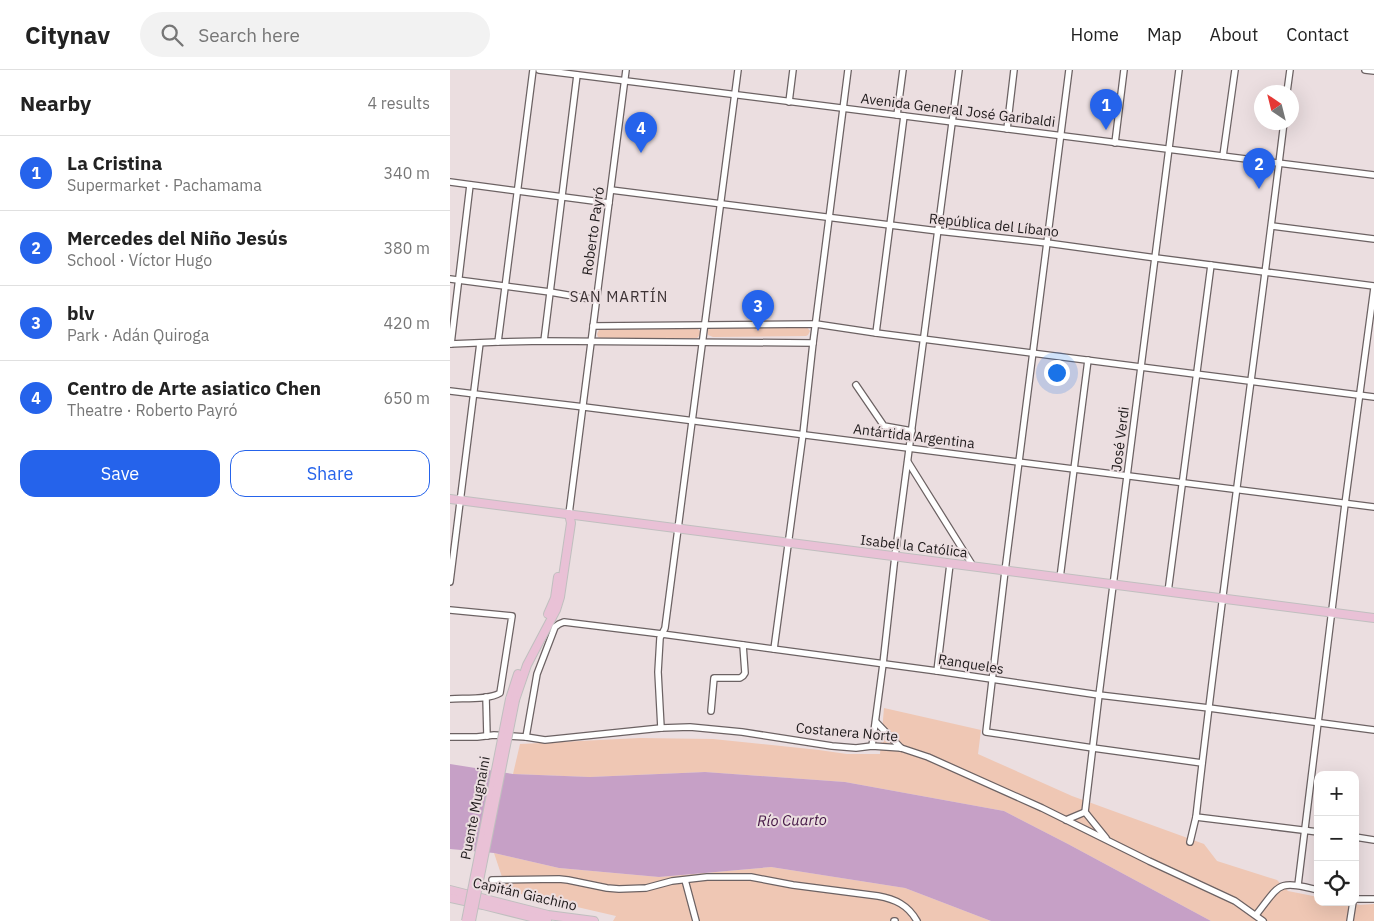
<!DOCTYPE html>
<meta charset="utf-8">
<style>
body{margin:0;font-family:"IBM Plex Sans",sans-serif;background:#f2f2f2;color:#222}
.controls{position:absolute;right:15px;bottom:15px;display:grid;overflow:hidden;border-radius:10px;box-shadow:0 5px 20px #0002}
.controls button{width:45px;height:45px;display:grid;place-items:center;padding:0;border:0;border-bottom:1px solid #e0e0e0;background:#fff;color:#222;font:25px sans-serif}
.compass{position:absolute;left:804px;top:15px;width:45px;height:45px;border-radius:50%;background:#fff;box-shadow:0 5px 20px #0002;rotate:325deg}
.you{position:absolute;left:606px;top:302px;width:18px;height:18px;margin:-12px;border:4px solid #fff;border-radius:50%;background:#1a73e8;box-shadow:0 0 0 8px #1a73e833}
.badge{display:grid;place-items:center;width:32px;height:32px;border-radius:50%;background:#2563eb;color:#fff;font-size:16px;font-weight:700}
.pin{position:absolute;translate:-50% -41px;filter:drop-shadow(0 1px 2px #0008)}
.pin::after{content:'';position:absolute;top:26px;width:18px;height:15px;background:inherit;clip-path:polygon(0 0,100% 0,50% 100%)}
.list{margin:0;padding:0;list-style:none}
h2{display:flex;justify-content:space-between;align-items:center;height:65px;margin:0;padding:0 20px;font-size:21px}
h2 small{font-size:16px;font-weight:400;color:#767676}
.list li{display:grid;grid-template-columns:32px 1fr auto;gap:15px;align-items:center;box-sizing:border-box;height:75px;padding:0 20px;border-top:1px solid #e0e0e0}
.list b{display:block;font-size:19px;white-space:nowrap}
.list p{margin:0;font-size:16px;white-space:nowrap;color:#767676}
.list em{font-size:16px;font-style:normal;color:#767676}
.actions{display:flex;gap:10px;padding:15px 20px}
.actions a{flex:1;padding:11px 0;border:1px solid #2563eb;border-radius:15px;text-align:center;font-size:18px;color:#2563eb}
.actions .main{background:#2563eb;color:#fff}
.icon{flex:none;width:28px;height:28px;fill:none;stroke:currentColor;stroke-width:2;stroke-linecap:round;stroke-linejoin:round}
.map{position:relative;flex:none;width:924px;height:851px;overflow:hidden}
header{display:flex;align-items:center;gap:30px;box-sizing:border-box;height:70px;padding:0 25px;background:#fff;border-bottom:1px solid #e0e0e0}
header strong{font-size:24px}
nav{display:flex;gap:28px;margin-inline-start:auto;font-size:18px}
.search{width:350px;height:45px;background:#f2f2f2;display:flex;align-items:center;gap:12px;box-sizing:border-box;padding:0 18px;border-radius:28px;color:#767676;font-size:19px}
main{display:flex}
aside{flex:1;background:#fff}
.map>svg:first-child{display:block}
</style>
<header>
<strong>Citynav</strong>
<div class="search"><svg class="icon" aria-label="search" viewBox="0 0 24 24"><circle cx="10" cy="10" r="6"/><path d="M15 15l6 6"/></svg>Search here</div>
<nav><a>Home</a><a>Map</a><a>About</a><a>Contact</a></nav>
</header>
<main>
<aside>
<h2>Nearby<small>4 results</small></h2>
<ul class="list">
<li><span class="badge">1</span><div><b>La Cristina</b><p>Supermarket · Pachamama</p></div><em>340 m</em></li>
<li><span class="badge">2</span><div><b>Mercedes del Niño Jesús</b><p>School · Víctor Hugo</p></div><em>380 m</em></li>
<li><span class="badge">3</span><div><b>blv</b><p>Park · Adán Quiroga</p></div><em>420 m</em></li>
<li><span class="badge">4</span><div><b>Centro de Arte asiatico Chen</b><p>Theatre · Roberto Payró</p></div><em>650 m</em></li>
</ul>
<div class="actions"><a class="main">Save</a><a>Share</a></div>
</aside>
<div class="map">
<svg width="924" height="851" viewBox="0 0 924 851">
<rect width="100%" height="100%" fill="#ebdee0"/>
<g fill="#efc7b4">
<polygon points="261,256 356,256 360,261 358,265 356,266 263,267 258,265 257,260"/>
<polygon points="151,258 247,258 251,262 249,266 247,268 153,269 148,267 147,264 149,260"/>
<polygon points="434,638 531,660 528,684 622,726 754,774 767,791 827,810 838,821 868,827 868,832 897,832 910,835 924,834 924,851 761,851 618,774 554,741 395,712 255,702 140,707 63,704 70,674 190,668 263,669 369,680 397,684 430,684"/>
<polygon points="44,783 109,798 209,807 321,797 455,818 541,851 163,851 166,846 71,824 56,819"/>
</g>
<polygon fill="#c6a0c6" points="0,694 63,704 140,707 255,702 395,712 554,741 618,774 761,851 541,851 455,818 321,797 209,807 109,798 44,783 0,779"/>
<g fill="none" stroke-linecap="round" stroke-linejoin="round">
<g stroke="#6c6263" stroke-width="8">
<g id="minor">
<polyline points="89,0 924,105"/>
<polyline points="619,0 555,501 536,662 643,678 752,693"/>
<polyline points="915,0 924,1"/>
<polyline points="837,22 840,0"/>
<polyline points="339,32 343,0"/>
<polyline points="447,45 453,0"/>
<polyline points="557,59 564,0"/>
<polyline points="665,73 674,0"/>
<polyline points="773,86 785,0"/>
<polyline points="0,112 159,133"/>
<polyline points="161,120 488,161 597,173 706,188 924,216"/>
<polyline points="822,156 924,169"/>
<polyline points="0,209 100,222 146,230"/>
<polyline points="143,256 366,254 426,263 924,327"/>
<polyline points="426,263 454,46"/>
<polyline points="94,271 127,5"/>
<polyline points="48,272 83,0"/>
<polyline points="0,274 48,272 94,271 363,273"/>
<polyline points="1,274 20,115"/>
<polyline points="406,315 434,356 462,361"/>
<polyline points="0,321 134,337 924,437"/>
<polyline points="458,392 523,496"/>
<polyline points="119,444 176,0"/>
<polyline points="610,508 638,290"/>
<polyline points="0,512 30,273"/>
<polyline points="718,522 761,195"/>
<path d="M0,540L62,546L50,623C39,630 14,628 0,629"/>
<polyline points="324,579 353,364 363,273 398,0"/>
<polyline points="487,601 500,494"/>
<polyline points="36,627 37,666"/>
<polyline points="261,641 264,608 290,608 293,606 295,603 293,575"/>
<polyline points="426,652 451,678"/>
<polyline points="211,658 208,602 210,568 215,558 288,0"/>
<polyline points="0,667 27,667 44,665 76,667 95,670 211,658 240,657 292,662 382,676 406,678 422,676 451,678 478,687 592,738 699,791 785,831 813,851"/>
<polyline points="76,667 87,604 105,557 109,554 114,552 212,564 487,601 649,625 759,638 924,660"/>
<polyline points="422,676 433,594 445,486 509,0"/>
<polyline points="635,742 649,625 729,0"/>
<polyline points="746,747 868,762"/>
<polyline points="616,750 635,742 656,768"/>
<polyline points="905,767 924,770"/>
<path d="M740,772L746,747C772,515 806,284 834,52"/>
<path d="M42,810L109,809L118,810L157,818L169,819L196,818L222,811L257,807H301L343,815L428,826C445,829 458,835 467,851"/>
<polyline points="235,810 246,851"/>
<polyline points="848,815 895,434 924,218"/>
<polyline points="905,829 924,829"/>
<path d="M806,845C831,813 827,810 868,820"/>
<polyline points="444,851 445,851"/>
<polyline points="900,851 903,832"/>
</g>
</g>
<g stroke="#c0bfbf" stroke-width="10">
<g id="major">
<polyline points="0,429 924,548"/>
<polyline points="98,544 105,528 108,507"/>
<polyline points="60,629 68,604"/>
<polyline points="65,630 77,595 106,540 110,527 121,453 119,444"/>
<polyline points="0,820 98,845 144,851"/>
<polyline points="0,828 33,835 97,851"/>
</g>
</g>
<use href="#minor" stroke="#fff" stroke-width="5.5"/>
<use href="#major" stroke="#e9c1d6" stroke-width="8"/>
<g stroke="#c0bfbf" stroke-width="10" stroke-linecap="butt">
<g id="major-bridge">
<polyline points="16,851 60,629"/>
<polyline points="21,851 65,630"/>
</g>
</g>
<use href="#major-bridge" stroke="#e9c1d6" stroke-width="8"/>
</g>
<g text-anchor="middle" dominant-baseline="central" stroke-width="4" stroke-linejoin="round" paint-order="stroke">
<g font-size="14" fill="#1f1a1b" stroke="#ebdee0">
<text transform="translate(508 40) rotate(7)">Avenida General José Garibaldi</text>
<text transform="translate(544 155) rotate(6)">República del Líbano</text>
<text transform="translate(143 161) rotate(-82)">Roberto Payró</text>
<text transform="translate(464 366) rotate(7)">Antártida Argentina</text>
<text transform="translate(670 369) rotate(-83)">José Verdi</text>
<text transform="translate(464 476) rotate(7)">Isabel la Católica</text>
<text transform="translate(521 594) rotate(9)">Ranqueles</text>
<text transform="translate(397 662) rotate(5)">Costanera Norte</text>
<text transform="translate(25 738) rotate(-79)">Puente Mugnaini</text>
<text transform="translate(75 824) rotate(13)">Capitán Giachino</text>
</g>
<g font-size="15" letter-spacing="1" fill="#3c3234" stroke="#ebdee0">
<text x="169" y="226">SAN MARTÍN</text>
</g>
<g font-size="15" font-style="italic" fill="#421443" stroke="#ebdee0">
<text transform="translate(342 750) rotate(-1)">Río Cuarto</text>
</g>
</g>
</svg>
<div class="controls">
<button>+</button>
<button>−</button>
<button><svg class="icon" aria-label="locate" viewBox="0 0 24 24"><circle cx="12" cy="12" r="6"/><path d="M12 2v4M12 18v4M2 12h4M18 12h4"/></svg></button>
</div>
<svg class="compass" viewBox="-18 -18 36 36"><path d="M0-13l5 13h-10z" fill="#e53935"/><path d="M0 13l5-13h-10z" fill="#767676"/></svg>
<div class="you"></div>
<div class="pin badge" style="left:656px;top:60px">1</div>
<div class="pin badge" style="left:809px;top:119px">2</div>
<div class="pin badge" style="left:308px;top:261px">3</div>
<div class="pin badge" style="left:191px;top:83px">4</div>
</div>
</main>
